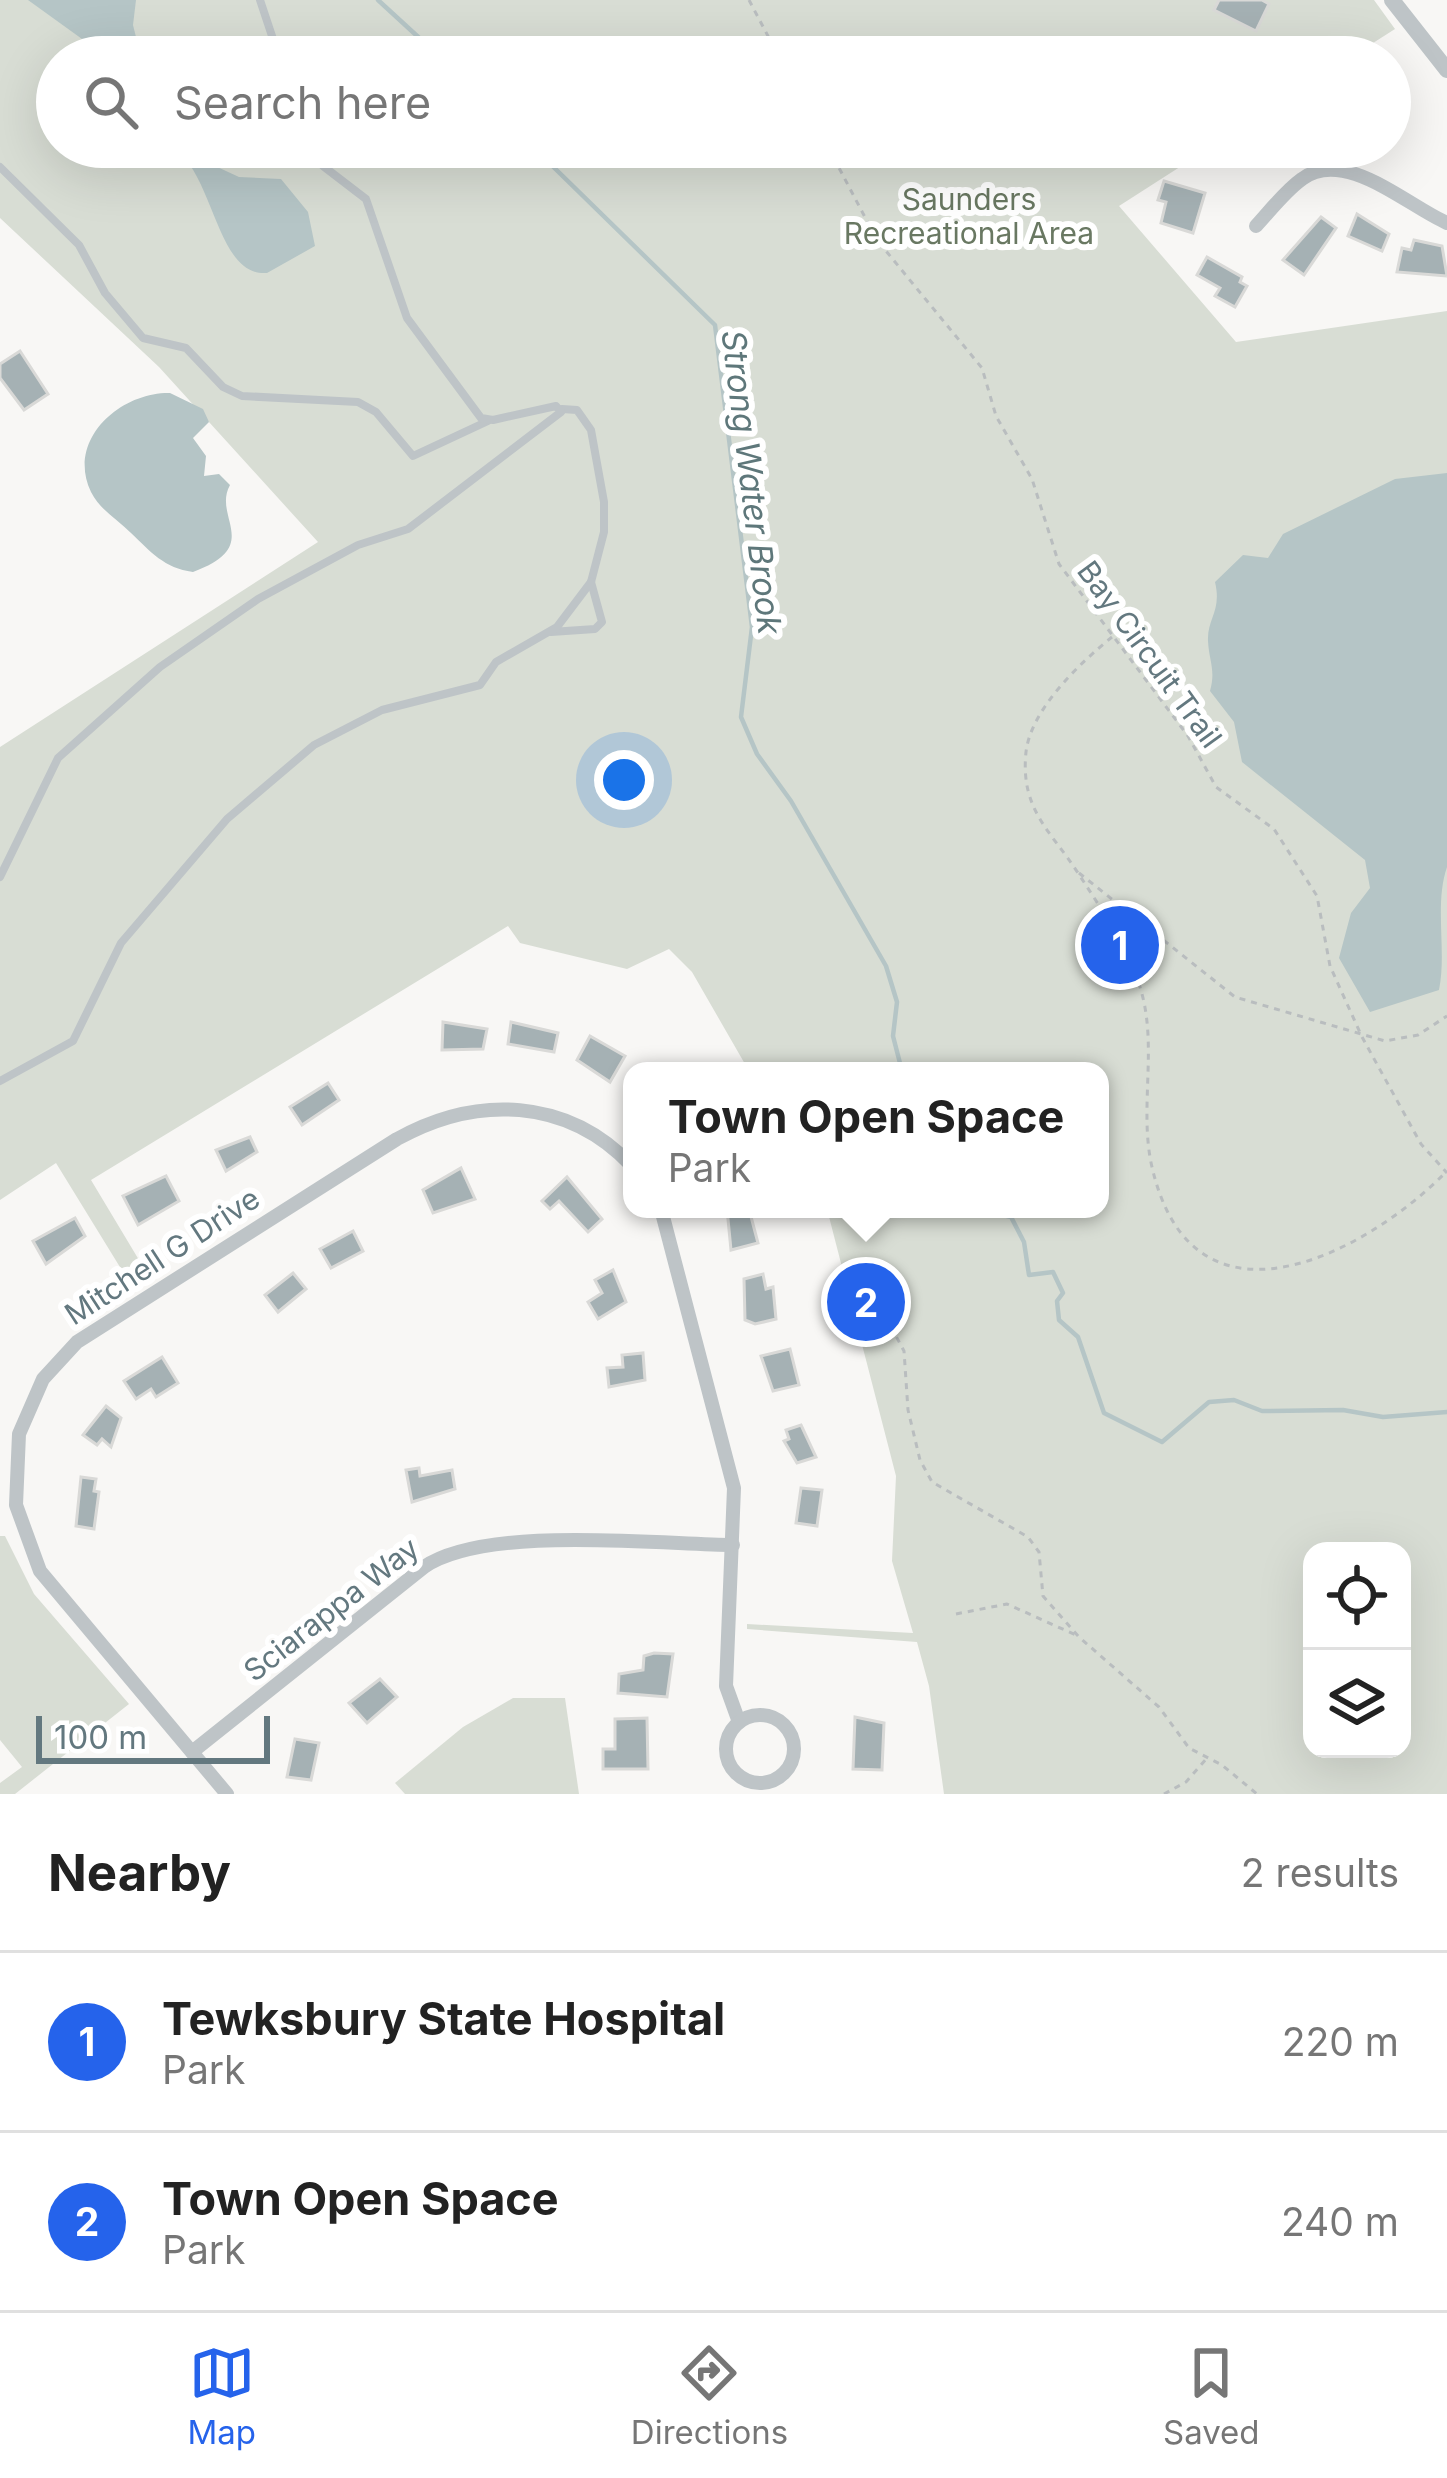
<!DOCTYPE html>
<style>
body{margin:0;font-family:Inter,sans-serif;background:#f6f6f6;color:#222}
.controls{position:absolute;right:36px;bottom:36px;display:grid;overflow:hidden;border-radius:24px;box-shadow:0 12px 48px #0002}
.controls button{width:108px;height:108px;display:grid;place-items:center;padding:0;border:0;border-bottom:3px solid #e0e0e0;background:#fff;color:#222;font:60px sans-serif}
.scale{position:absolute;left:36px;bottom:30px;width:234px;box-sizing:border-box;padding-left:12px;border:6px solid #63787f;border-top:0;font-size:33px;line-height:42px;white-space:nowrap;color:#63787f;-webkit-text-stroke:9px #fff;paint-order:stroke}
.you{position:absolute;left:624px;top:780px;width:42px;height:42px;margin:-30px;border:9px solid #fff;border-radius:50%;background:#1a73e8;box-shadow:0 0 0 18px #1a73e833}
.badge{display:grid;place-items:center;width:78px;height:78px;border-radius:50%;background:#2563eb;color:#fff;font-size:39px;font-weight:700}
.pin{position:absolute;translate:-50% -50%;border:6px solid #fff;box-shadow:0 3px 12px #0006}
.popup{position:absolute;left:623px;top:1062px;width:486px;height:156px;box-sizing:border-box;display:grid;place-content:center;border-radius:24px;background:#fff;filter:drop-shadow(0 3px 9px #0005);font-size:39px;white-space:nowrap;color:#767676}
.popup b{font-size:45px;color:#222}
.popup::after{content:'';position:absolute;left:50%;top:100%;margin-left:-24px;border:24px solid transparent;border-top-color:#fff}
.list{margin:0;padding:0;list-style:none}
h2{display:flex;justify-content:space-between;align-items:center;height:156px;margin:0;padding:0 48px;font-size:51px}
h2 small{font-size:39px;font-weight:400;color:#767676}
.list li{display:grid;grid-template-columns:78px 1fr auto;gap:36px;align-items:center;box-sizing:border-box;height:180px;padding:0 48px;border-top:3px solid #e0e0e0}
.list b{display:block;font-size:45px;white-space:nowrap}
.list p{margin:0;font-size:39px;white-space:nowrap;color:#767676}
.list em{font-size:39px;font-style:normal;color:#767676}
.icon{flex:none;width:66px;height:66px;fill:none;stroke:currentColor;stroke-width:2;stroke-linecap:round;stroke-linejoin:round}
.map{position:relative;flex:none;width:1447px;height:1794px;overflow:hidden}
.search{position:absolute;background:#fff;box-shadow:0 12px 48px #0002;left:36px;right:36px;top:36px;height:132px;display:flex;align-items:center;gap:30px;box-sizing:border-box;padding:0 42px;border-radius:66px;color:#767676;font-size:45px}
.sheet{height:516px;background:#fff}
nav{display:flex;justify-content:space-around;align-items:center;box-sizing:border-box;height:168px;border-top:3px solid #e0e0e0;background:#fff;font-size:33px;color:#767676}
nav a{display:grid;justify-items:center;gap:6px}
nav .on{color:#2563eb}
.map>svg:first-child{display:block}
</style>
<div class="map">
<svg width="1447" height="1794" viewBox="0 0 1447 1794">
<rect width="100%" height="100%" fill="#f8f7f5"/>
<g fill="#d8ddd4" fill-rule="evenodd">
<path d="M0,0H1374L1395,29L1351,57H57V147H1211L1119,206L1236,342L1447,311V1794H944L929,1686L917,1642L747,1629V1624L913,1633L892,1561L896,1476L827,1209H1100V1071H749L692,972L669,949L627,969L520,943L508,926L91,1180L148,1275L131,1285L56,1163L0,1200V747L318,542L159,367L0,218ZM1312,1551H1402V1749H1312Z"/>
<polygon points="0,1536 5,1536 34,1594 129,1704 15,1794 0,1794 0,1783 22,1767 0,1740"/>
<polygon points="513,1698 565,1698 579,1794 405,1794 395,1783 463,1727"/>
</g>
<g fill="#b5c5c6">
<polygon points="28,0 136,0 133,25 141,57 107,57"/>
<path d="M174,147L239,177L281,179L308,212L315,246L267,273C217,277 216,180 174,147Z"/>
<path d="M170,393L203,409L209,422L193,438L206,456L204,476L219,474L230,485C212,517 264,546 193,572C164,568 151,552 131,533C117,519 100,510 91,492C66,440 120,392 170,393Z"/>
<path d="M1447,473V867C1434,905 1447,951 1439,990L1370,1012L1339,958L1351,913L1370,888L1365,860L1242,762L1234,722L1210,691C1216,670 1209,661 1208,641C1207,618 1222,611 1215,582L1243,555L1268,558L1283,534L1395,479Z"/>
</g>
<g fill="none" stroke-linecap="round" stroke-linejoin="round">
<g stroke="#b5c5c6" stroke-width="4.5">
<polyline points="378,0 440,57"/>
<polyline points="533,147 715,325 752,627 741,717 757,754 791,801 886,966 897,1002 893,1036 902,1071"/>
<polyline points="979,1209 1011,1217 1024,1242 1029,1275 1053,1272 1063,1293 1057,1301 1059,1320 1078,1337 1104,1413 1162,1442 1209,1402 1234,1400 1262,1411 1343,1410 1383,1417 1447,1412"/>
</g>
</g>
<g fill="#a5b1b4" stroke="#d9d9d7" stroke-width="3">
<polygon points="1219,0 1262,0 1269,4 1256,31 1214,10"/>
<polygon points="1164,181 1205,193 1193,233 1161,223 1166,202 1158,200"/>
<polygon points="1357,214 1389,234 1382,251 1348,236"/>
<polygon points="1321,217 1336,228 1304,275 1283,260"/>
<polygon points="1414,240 1442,246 1447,276 1397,272 1402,248 1411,250"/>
<polygon points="1207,257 1242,277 1240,282 1247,286 1235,307 1215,296 1220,288 1197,275"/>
<polygon points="20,351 48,394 24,410 0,378 0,364"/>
<polygon points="443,1022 487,1029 483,1049 442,1050"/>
<polygon points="511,1022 558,1033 554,1052 508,1044"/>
<polygon points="590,1036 625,1056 610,1082 577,1060"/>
<polygon points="328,1083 339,1100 302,1125 290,1107"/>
<polygon points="250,1137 257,1152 226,1171 216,1150"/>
<polygon points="461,1168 475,1199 433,1213 423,1190"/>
<polygon points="166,1176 179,1201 138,1225 123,1196"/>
<polygon points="567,1177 602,1219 588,1232 559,1201 550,1209 542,1201"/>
<polygon points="727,1209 749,1209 758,1243 731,1250"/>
<polygon points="75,1218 85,1236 46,1264 33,1241"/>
<polygon points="353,1231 363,1251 331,1268 320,1249"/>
<polygon points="613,1270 626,1302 598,1319 588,1302 602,1293 595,1280"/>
<polygon points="293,1273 306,1289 278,1312 265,1295"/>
<polygon points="763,1274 766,1289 773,1287 776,1319 755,1324 745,1320 744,1279"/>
<polygon points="790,1349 799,1385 773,1391 761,1356"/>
<polygon points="643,1353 645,1380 609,1387 607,1368 623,1367 622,1355"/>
<polygon points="162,1357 178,1383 156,1397 151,1389 136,1399 124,1381"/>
<polygon points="106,1406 121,1418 111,1447 102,1439 97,1445 83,1435"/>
<polygon points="801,1425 816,1457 797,1463 784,1441 789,1439 786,1430"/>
<polygon points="419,1468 420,1476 452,1470 455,1489 412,1502 406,1470"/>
<polygon points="81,1477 96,1479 94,1491 99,1492 94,1529 76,1526"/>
<polygon points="801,1488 822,1490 817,1526 796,1523"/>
<polygon points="654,1653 673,1654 667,1697 618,1693 619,1674 643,1670 644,1656"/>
<polygon points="380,1679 397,1697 367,1723 349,1703"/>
<polygon points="855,1717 884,1723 882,1770 853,1769"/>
<polygon points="647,1718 648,1769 603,1769 603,1749 615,1749 615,1719"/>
<polygon points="295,1739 319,1743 311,1780 287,1777"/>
</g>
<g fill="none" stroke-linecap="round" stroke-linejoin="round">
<g stroke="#b9bdbf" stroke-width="3" stroke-dasharray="6 6" stroke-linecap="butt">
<polyline points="749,0 779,57"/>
<polyline points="828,147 877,240 982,368 996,416 1032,479 1059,564 1188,736 1216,787 1274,829 1317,896 1330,966 1362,1037 1421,1144 1447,1173"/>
<path d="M1112,637C1080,663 1031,709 1026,752C1020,810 1051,831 1078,873C1102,910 1131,952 1142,994C1157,1050 1139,1111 1152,1167C1192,1342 1361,1257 1444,1174"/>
<polyline points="1079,873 1235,997 1385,1041 1418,1035 1447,1016"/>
<polyline points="857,1263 904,1351 908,1410 920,1460 932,1482 1028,1537 1039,1552 1043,1596 1079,1637 1159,1707 1189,1748 1222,1765 1257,1794"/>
<polyline points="956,1614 1007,1604 1078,1636"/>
<polyline points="1164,1794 1186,1782 1207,1758"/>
</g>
<g stroke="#bec4c7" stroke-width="8">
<polyline points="260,0 279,57"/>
<polyline points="0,167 79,245 105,293 143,338 186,348 223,387 242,396 358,402 376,412 413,456 488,421"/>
<polyline points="551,632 595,629 602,622 591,582 604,532 604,502 591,430 577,410 562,409"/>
<polyline points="0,877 58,758 160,667 258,599 358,545 408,529 561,412 556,406 493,420 481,418 407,318 366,199 323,166 311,147"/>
<polyline points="0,1081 73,1041 121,943 227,819 314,745 382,710 480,685 496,662 557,627 591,582"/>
</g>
<g stroke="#bec4c7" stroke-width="14">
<path d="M1256,226C1270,211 1285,191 1302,179C1344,147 1408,206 1447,223"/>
<polyline points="661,1209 734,1488 726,1686 739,1722"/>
<circle cx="760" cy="1749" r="34"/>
<path d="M192,1752L424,1567C485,1525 656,1544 733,1545"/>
<path d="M227,1794L40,1571L16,1505L19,1434L43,1379L77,1342L397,1139C476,1095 567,1097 632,1166"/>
</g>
<polyline stroke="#bec4c7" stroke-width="16" points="1392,0 1447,70"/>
</g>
<g text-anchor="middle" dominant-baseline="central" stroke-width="12" stroke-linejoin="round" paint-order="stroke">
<g font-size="30" fill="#697862" stroke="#fff">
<text x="969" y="199">Saunders<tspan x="969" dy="34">Recreational Area</tspan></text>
</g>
<g font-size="30" fill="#63787f" stroke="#fff">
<text transform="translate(1150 654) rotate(54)">Bay Circuit Trail</text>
<text transform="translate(162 1256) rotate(-33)">Mitchell G Drive</text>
<text transform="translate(331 1609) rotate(-38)">Sciarappa Way</text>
</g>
<g font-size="33" font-style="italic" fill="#5e777a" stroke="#fff">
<text transform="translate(752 482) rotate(83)">Strong Water Brook</text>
</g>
</g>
</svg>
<div class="controls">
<button><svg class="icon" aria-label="locate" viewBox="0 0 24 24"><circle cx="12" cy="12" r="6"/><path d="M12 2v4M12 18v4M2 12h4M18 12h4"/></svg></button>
<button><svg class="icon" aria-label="layers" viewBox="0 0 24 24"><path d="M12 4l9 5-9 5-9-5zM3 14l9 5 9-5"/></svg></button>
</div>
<div class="scale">100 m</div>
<div class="you"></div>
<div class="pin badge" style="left:1120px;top:945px">1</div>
<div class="pin badge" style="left:866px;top:1302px">2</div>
<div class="popup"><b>Town Open Space</b>Park</div>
<div class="search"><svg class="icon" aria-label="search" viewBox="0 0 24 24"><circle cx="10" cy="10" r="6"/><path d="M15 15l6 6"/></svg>Search here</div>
</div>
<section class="sheet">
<h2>Nearby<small>2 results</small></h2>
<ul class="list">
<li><span class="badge">1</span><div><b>Tewksbury State Hospital</b><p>Park</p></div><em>220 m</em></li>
<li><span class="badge">2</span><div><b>Town Open Space</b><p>Park</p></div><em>240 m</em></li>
</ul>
</section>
<nav>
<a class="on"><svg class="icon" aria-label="map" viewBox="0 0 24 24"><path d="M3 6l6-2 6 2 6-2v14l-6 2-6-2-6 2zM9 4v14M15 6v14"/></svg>Map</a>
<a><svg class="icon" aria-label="directions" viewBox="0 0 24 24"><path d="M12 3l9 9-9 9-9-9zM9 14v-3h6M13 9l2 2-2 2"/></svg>Directions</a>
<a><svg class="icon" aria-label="saved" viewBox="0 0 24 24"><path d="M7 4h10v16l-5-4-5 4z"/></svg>Saved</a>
</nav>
